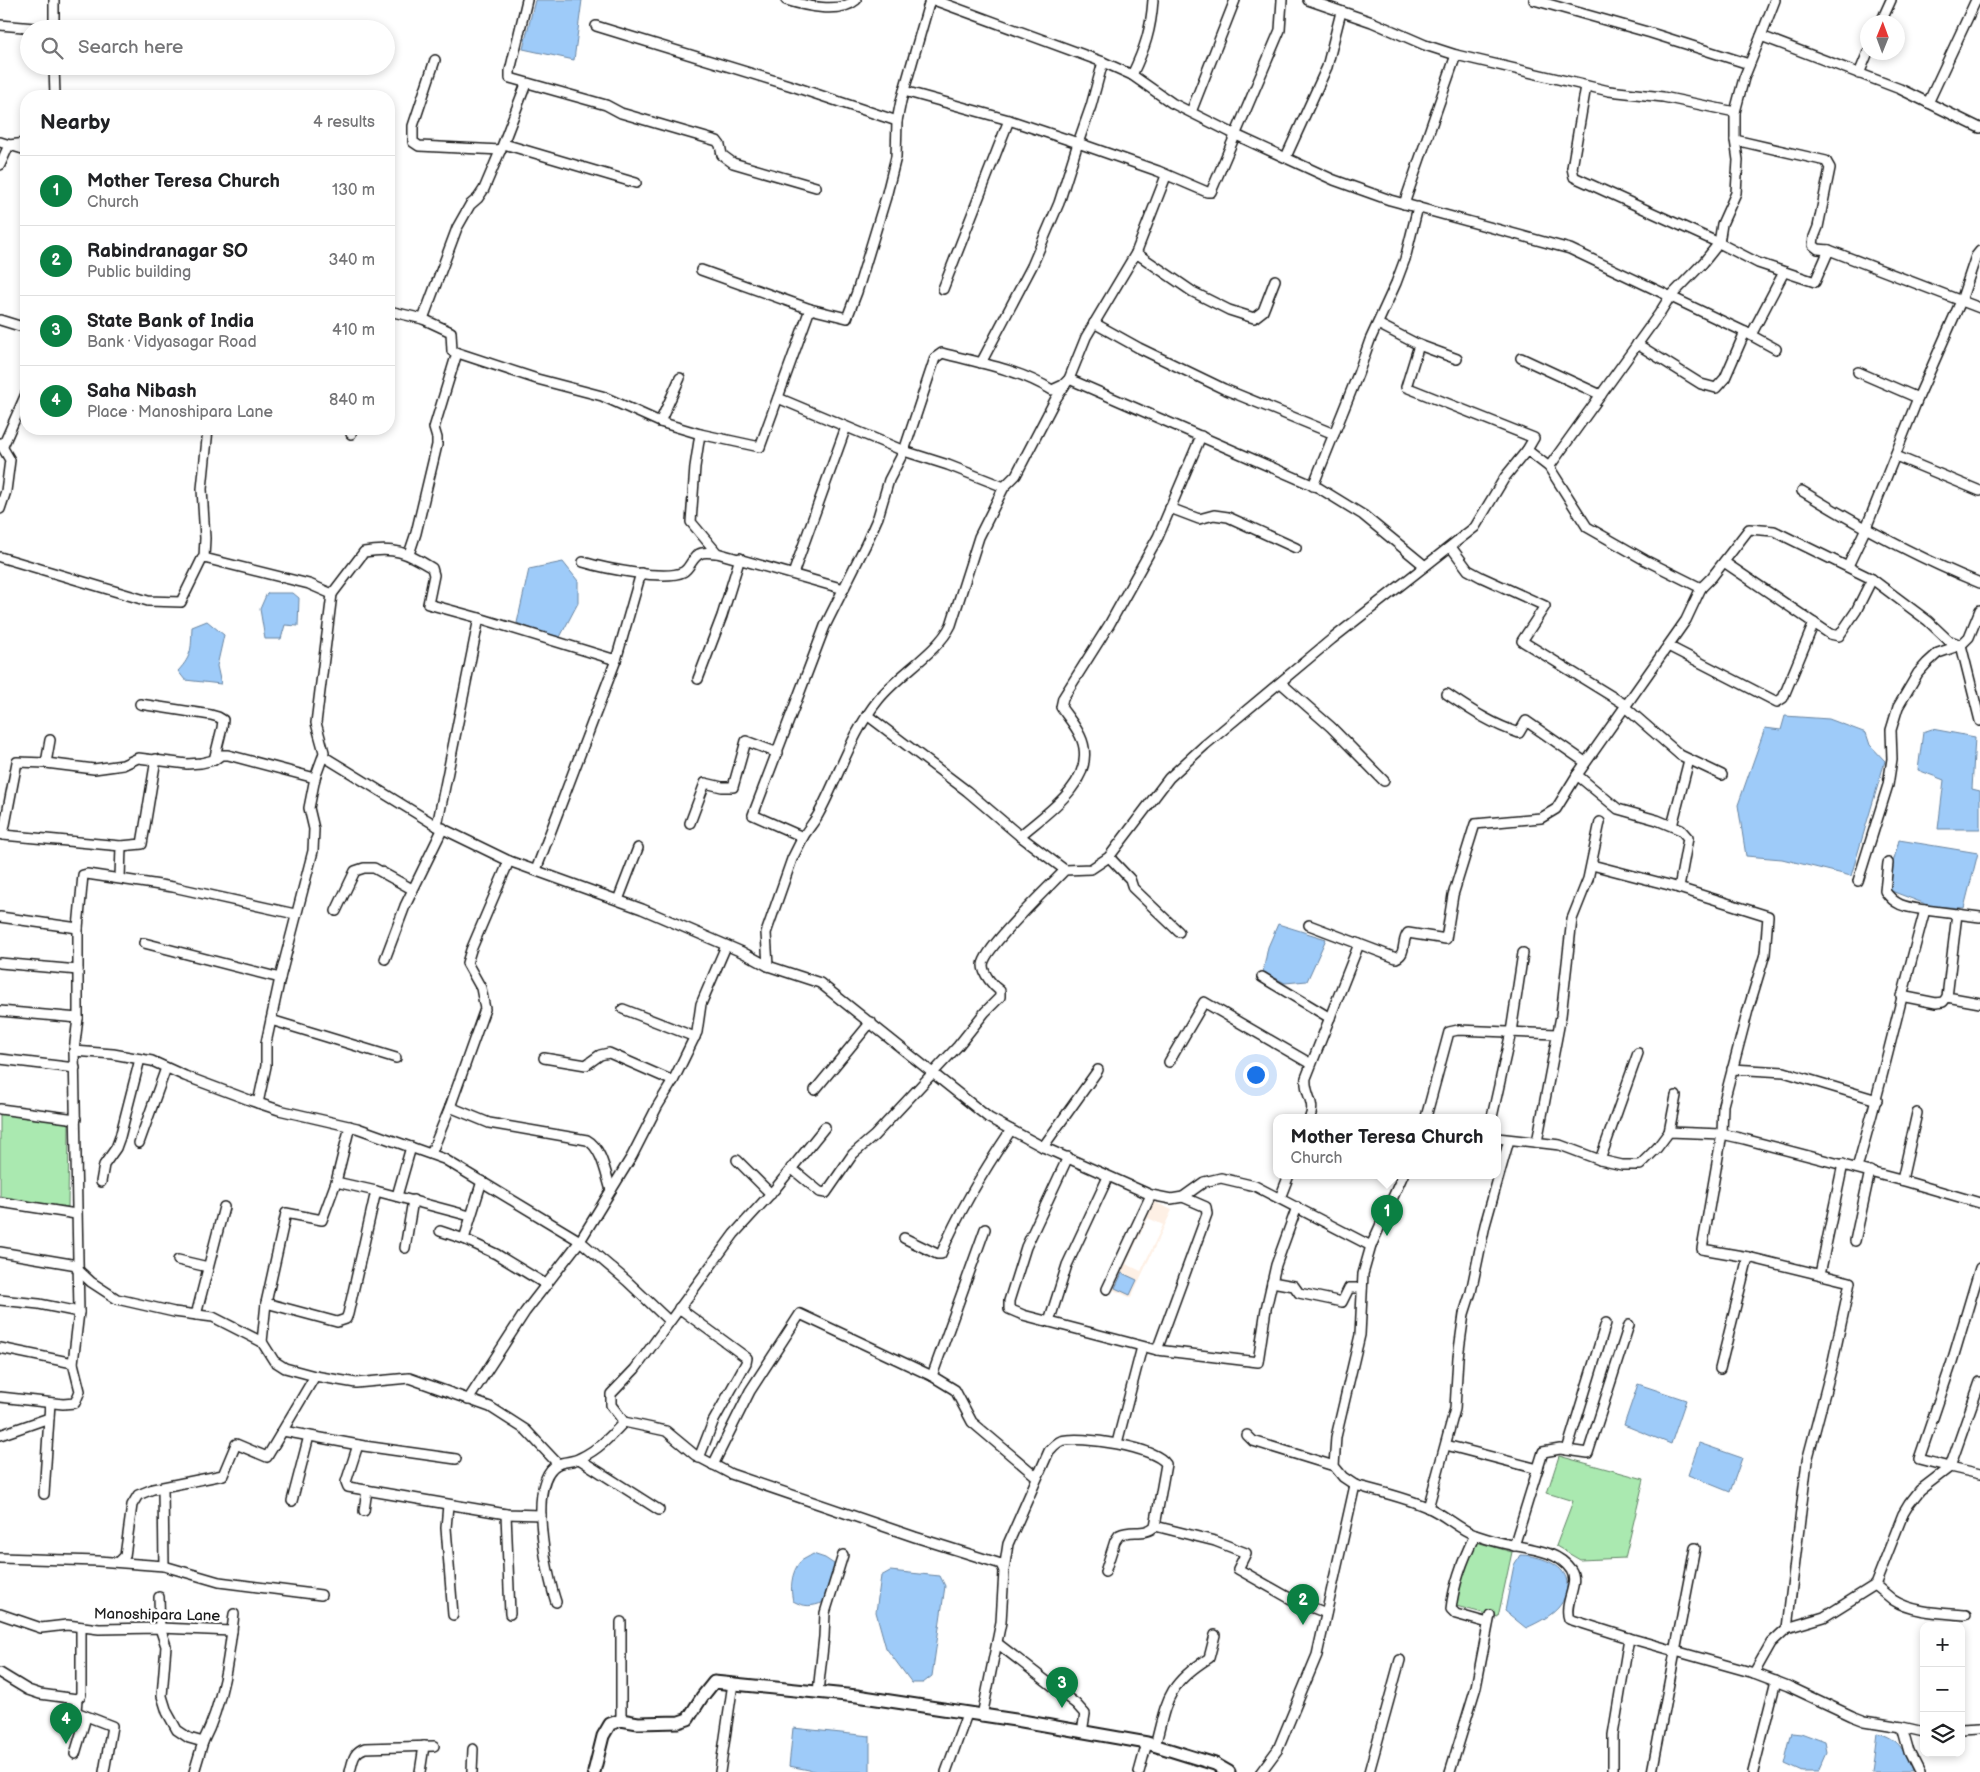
<!DOCTYPE html>
<meta charset="utf-8">
<style>
body{margin:0;font-family:"Balsamiq Sans",sans-serif;background:#f2f2f2;color:#202124}
.controls{position:absolute;right:15px;bottom:15px;display:grid;overflow:hidden;border-radius:10px;box-shadow:0 2px 8px #0003}
.controls button{width:45px;height:45px;display:grid;place-items:center;padding:0;border:0;border-bottom:1px solid #e0e0e0;background:#fff;color:#202124;font:25px sans-serif}
.compass{position:absolute;left:1860px;top:15px;width:45px;height:45px;border-radius:50%;background:#fff;box-shadow:0 2px 8px #0003;rotate:1deg}
.you{position:absolute;left:1255px;top:1074px;width:18px;height:18px;margin:-12px;border:4px solid #fff;border-radius:50%;background:#1a73e8;box-shadow:0 0 0 8px #1a73e833}
.badge{display:grid;place-items:center;width:32px;height:32px;border-radius:50%;background:#0b8043;color:#fff;font-size:16px;font-weight:700}
.pin{position:absolute;translate:-50% -41px;filter:drop-shadow(0 1px 2px #0008)}
.pin::after{content:'';position:absolute;top:26px;width:18px;height:15px;background:inherit;clip-path:polygon(0 0,100% 0,50% 100%)}
.popup{position:absolute;left:1273px;top:1114px;width:228px;height:65px;box-sizing:border-box;display:grid;place-content:center;border-radius:10px;background:#fff;filter:drop-shadow(0 1px 4px #0005);font-size:16px;white-space:nowrap;color:#757577}
.popup b{font-size:19px;color:#202124}
.popup::after{content:'';position:absolute;left:50%;top:100%;margin-left:-10px;border:10px solid transparent;border-top-color:#fff}
.list{margin:0;padding:0;list-style:none}
h2{display:flex;justify-content:space-between;align-items:center;height:65px;margin:0;padding:0 20px;font-size:21px}
h2 small{font-size:16px;font-weight:400;color:#757577}
.list li{display:grid;grid-template-columns:32px 1fr auto;gap:15px;align-items:center;box-sizing:border-box;height:70px;padding:0 20px;border-top:1px solid #e0e0e0}
.list b{display:block;font-size:19px;white-space:nowrap}
.list p{margin:0;font-size:16px;white-space:nowrap;color:#757577}
.list em{font-size:16px;font-style:normal;color:#757577}
.icon{flex:none;width:28px;height:28px;fill:none;stroke:currentColor;stroke-width:2;stroke-linecap:round;stroke-linejoin:round}
.map{position:relative;flex:none;width:1980px;height:1772px;overflow:hidden}
.search{position:absolute;background:#fff;box-shadow:0 2px 8px #0003;left:20px;top:20px;width:375px;height:55px;display:flex;align-items:center;gap:12px;box-sizing:border-box;padding:0 18px;border-radius:28px;color:#757577;font-size:19px}
.panel{position:absolute;background:#fff;box-shadow:0 2px 8px #0003;left:20px;top:90px;width:375px;height:345px;border-radius:20px}
.map>svg:first-child{display:block}
</style>
<div class="map">
<svg width="1980" height="1772" viewBox="0 0 1980 1772">
<rect width="100%" height="100%" fill="#fff"/>
<filter id="ink" filterUnits="userSpaceOnUse"><feTurbulence type="fractalNoise" baseFrequency=".02" numOctaves="2"/><feDisplacementMap in="SourceGraphic" scale="10" xChannelSelector="R" yChannelSelector="G"/><feConvolveMatrix kernelMatrix="1 2 1 2 8 2 1 2 1" color-interpolation-filters="sRGB"/></filter>
<g filter="url(#ink)">
<path fill="#fef0e5" fill-rule="evenodd" d="M1152,1201L1172,1210L1131,1298L1111,1289ZM1148,1218L1163,1225L1141,1271L1126,1264Z"/>
<g fill="#aae9b0" stroke="#638266">
<polygon points="0,1114 69,1123 68,1207 0,1198"/>
<polygon points="1559,1456 1644,1479 1625,1558 1580,1560 1556,1546 1573,1501 1547,1493"/>
<path d="M1476,1542L1512,1552L1498,1617L1456,1606C1459,1583 1465,1563 1476,1542Z"/>
</g>
<g fill="#9ecbf9" stroke="#6a85a1">
<polygon points="535,0 582,0 574,60 523,49"/>
<polygon points="563,562 578,581 578,603 559,639 517,623 529,569"/>
<polygon points="267,593 293,593 299,598 298,626 285,625 281,639 265,639 260,609"/>
<path d="M207,621L224,635L217,666L221,684L185,680L178,671C193,655 191,647 192,627Z"/>
<polygon points="1785,716 1829,719 1866,733 1870,745 1885,761 1851,876 1782,859 1746,856 1738,805 1765,728 1781,730"/>
<polygon points="1932,729 1975,737 1972,789 1980,791 1980,829 1938,829 1944,780 1918,770 1923,732"/>
<polygon points="1899,840 1978,853 1964,908 1931,906 1886,889"/>
<polygon points="1278,924 1326,939 1307,981 1285,983 1263,972 1268,947"/>
<polygon points="1122,1273 1137,1280 1130,1295 1115,1288"/>
<polygon points="1638,1384 1686,1400 1671,1444 1624,1425"/>
<polygon points="1699,1443 1742,1458 1730,1492 1688,1475"/>
<path d="M813,1554L825,1558L834,1564V1573L824,1602C812,1607 804,1607 793,1601C790,1590 791,1572 800,1562C803,1559 809,1557 813,1554Z"/>
<path d="M1520,1555C1534,1555 1561,1562 1566,1578C1569,1586 1565,1598 1561,1604C1554,1615 1537,1623 1526,1628L1505,1611L1514,1565Z"/>
<polygon points="890,1571 940,1576 945,1586 932,1676 923,1683 912,1683 886,1648 876,1612 881,1576"/>
<polygon points="793,1728 870,1736 870,1772 819,1772 789,1766"/>
<polygon points="1792,1732 1801,1733 1825,1742 1827,1752 1818,1772 1802,1772 1784,1764"/>
<path d="M1877,1733C1900,1738 1905,1752 1912,1772H1872Z"/>
</g>
<g fill="none" stroke-linecap="round" stroke-linejoin="round">
<g stroke="#1c1c1c" stroke-width="12">
<g id="minor">
<polyline points="54,0 54,29"/>
<polyline points="527,0 510,71 510,78 606,105 621,113 717,141 720,145 722,155 733,163 816,187"/>
<path d="M786,0C805,6 840,14 856,0"/>
<polyline points="934,0 1103,62 1132,75 1172,103 1236,135 1334,180 1390,200 1570,249 1745,332"/>
<polyline points="1308,0 1372,22 1425,45 1456,55 1609,91 1663,97 1735,112"/>
<polyline points="1534,0 1651,33 1749,64"/>
<polyline points="1881,22 1891,0"/>
<polyline points="0,25 46,29"/>
<polyline points="596,26 792,86 897,121"/>
<polyline points="1761,36 1775,0"/>
<polyline points="435,60 413,126 413,142 419,146 501,150"/>
<polyline points="1103,62 1091,106 1078,143 1158,171 1207,192 1211,192 1280,30 1282,0"/>
<polyline points="54,66 55,96"/>
<polyline points="1859,74 1868,52"/>
<path d="M1132,75C1145,48 1151,30 1153,0"/>
<polyline points="1586,86 1572,168 1574,177 1719,243 1758,263 1815,282 1829,250 1980,308"/>
<polyline points="904,91 1009,120 1078,143 1059,203 1032,266 981,363"/>
<polyline points="1928,103 1976,0"/>
<polyline points="1191,112 1235,0"/>
<polyline points="1735,140 1826,161 1830,168 1818,227 1814,237 1813,245 1818,249 1829,250"/>
<polyline points="0,142 26,150"/>
<polyline points="504,144 636,183"/>
<polyline points="1286,157 1327,67 1341,12"/>
<polyline points="0,165 9,145 26,143"/>
<polyline points="1404,204 1456,55"/>
<polyline points="1136,253 1193,292 1229,310 1254,318 1263,311 1275,280"/>
<polyline points="701,270 810,309 847,318 857,292 886,197 896,157 897,121 901,101 930,0"/>
<polyline points="943,289 1009,120"/>
<polyline points="389,311 423,319 451,332 452,351 537,379 602,396 660,422 700,434 695,467 691,522 717,553 844,589"/>
<polyline points="423,319 457,228 470,205 478,198 484,189 501,149 526,84"/>
<polyline points="0,320 26,328"/>
<polyline points="1094,323 1139,348 1224,389 1334,434"/>
<polyline points="1378,324 1419,345 1406,387 1534,438 1527,450"/>
<polyline points="1751,335 1784,272"/>
<polyline points="1637,344 1701,384 1716,388 1725,378 1745,332 1776,349"/>
<polyline points="1419,345 1457,359"/>
<polyline points="1521,358 1601,395"/>
<polyline points="1858,372 1918,398 1961,301 1976,256 1980,251"/>
<polyline points="778,398 904,451 948,465 1004,487"/>
<polyline points="660,422 680,378"/>
<polyline points="351,434 352,429"/>
<polyline points="700,434 760,447 810,309"/>
<polyline points="0,443 10,460 6,491 0,509"/>
<polyline points="3,446 26,394"/>
<polyline points="1896,456 1980,491"/>
<polyline points="1549,467 1659,314 1669,298 1703,263 1719,243 1722,224 1736,193 1738,160 1735,140 1735,112 1744,78 1761,36 1900,89 1980,128"/>
<polyline points="1313,486 1358,374 1370,340 1396,283 1405,259 1418,207"/>
<path d="M1802,491C1859,526 1918,558 1980,583"/>
<polyline points="1170,508 1199,519 1214,515 1228,517 1296,548"/>
<polyline points="1451,547 1468,570 1481,577 1545,606 1522,641 1626,705"/>
<polyline points="409,554 416,533 437,445 437,438 434,428 457,353"/>
<polyline points="0,557 148,601 181,602 202,559 204,558 309,584 332,594 316,723 324,752 323,756 437,826 509,861 642,909 742,952 768,966 820,983 989,1118 1043,1147 1151,1195 1171,1199 1183,1197 1204,1182 1221,1178 1255,1186 1371,1246"/>
<polyline points="204,558 205,538 202,489 208,429"/>
<path d="M583,562C603,568 665,581 683,572C691,568 692,555 702,553C706,552 712,553 717,553"/>
<polyline points="1724,562 1830,634 1839,636 1856,611 1872,579"/>
<polyline points="1848,566 1866,528 1918,398"/>
<polyline points="793,574 846,427"/>
<path d="M332,594L364,552C395,547 406,552 432,568L434,575L428,604L479,618L437,826"/>
<polyline points="479,618 616,660"/>
<polyline points="1668,646 1777,702 1783,698 1814,623"/>
<polyline points="698,679 722,616 740,558"/>
<polyline points="1281,683 1331,727 1384,781"/>
<path d="M1447,694C1471,710 1491,724 1519,733L1526,721L1585,762"/>
<polyline points="140,704 211,715 218,717 223,720 222,728 214,760"/>
<polyline points="1625,707 1680,755 1722,775"/>
<polyline points="867,715 967,791 1020,836 1065,870"/>
<polyline points="46,763 94,769 123,765 138,758 187,764 201,763 214,760 221,755 228,755 315,778"/>
<polyline points="1577,775 1686,620 1701,588"/>
<polyline points="690,823 705,783 722,787 733,787 746,741 778,753"/>
<polyline points="1672,826 1689,760"/>
<polyline points="0,834 3,835 17,762 46,763 50,740"/>
<polyline points="3,835 121,846 120,878"/>
<path d="M1020,836C1045,814 1090,786 1084,748C1082,733 1069,719 1061,707L1063,698L1109,625L1158,537L1201,436"/>
<path d="M803,837C808,829 814,822 818,815C839,777 851,733 879,699C899,674 938,652 951,625L979,537L1004,487L1016,475L1055,400L1069,379L1086,337L1136,253L1166,176"/>
<polyline points="121,846 142,844 156,759"/>
<polyline points="1109,857 1130,879 1133,888 1179,932"/>
<path d="M1888,863L1885,891C1896,907 1907,907 1925,910"/>
<polyline points="1592,865 1669,885 1768,916 1765,954 1748,1010 1723,1105 1722,1134 1702,1249 1748,1257 1850,1282 1832,1366 1807,1461 1787,1628"/>
<polyline points="536,870 616,660 641,573"/>
<polyline points="1858,881 1888,785 1892,759 1891,730 1898,707 1918,673 1927,663 1938,653 1961,645 1980,721"/>
<polyline points="618,900 638,848"/>
<polyline points="336,911 355,871 364,868 374,868 412,889"/>
<polyline points="1957,914 1947,997 1980,1003"/>
<polyline points="0,917 78,928"/>
<path d="M1309,925L1396,958C1407,954 1401,941 1408,933L1446,939L1453,895L1475,824L1541,818L1556,809L1577,775L1618,809L1657,820L1681,830L1688,838L1679,888"/>
<polyline points="144,943 280,978"/>
<polyline points="385,959 405,906 443,828"/>
<polyline points="0,963 78,970"/>
<path d="M768,966L766,933L792,859L803,837L753,815L825,626L866,544L878,517L889,480L904,451L935,358L942,353C979,363 1018,369 1052,390L1063,385L1069,379L1319,488L1363,515L1425,566"/>
<polyline points="1262,977 1330,1018"/>
<polyline points="1901,996 1936,1003 1943,1002 1947,997"/>
<polyline points="623,1009 695,1037"/>
<polyline points="0,1011 78,1018"/>
<polyline points="271,1020 396,1058"/>
<polyline points="74,1051 113,1054 152,1061 185,1076 252,1101 279,1110 357,1128 444,1159 580,1241 627,1281 669,1321"/>
<polyline points="544,1058 586,1065 600,1055 609,1053 673,1081"/>
<polyline points="0,1059 75,1068"/>
<polyline points="1169,1062 1204,1002 1311,1064"/>
<polyline points="1732,1069 1784,1072 1877,1100"/>
<polyline points="815,1090 871,1022"/>
<polyline points="258,1103 266,1066 266,1043 280,978 313,851 314,829 309,808 315,778 323,756"/>
<path d="M450,1107L489,1123L587,1140C602,1148 606,1175 611,1190"/>
<polyline points="0,1109 76,1119"/>
<path d="M1310,1117C1316,1102 1304,1094 1306,1078L1359,944"/>
<polyline points="1426,1117 1449,1032 1458,1030 1557,1034"/>
<polyline points="1492,1117 1511,1032 1523,953"/>
<polyline points="825,1127 775,1189 734,1234 635,1369 611,1394 611,1405 624,1422 666,1431 695,1455 731,1474 915,1537 1001,1564 1004,1571 1001,1622 982,1716"/>
<polyline points="1669,1132 1676,1096"/>
<polyline points="1497,1138 1560,1145 1600,1160 1622,1165 1640,1165 1657,1148 1669,1132 1722,1134 1744,1139 1908,1182 1980,1203"/>
<polyline points="1537,1142 1561,1016 1572,919 1588,879 1600,822"/>
<polyline points="139,1143 166,1068"/>
<polyline points="1043,1147 1098,1070"/>
<polyline points="431,1154 450,1107 485,1009 481,988 467,963 471,950 509,861"/>
<polyline points="1068,1157 1026,1247 1009,1301 1009,1309 1023,1315 1157,1350 1258,1362 1266,1309 1276,1265 1297,1207"/>
<polyline points="737,1160 771,1194"/>
<polyline points="1600,1160 1638,1053"/>
<path d="M791,1168L820,1192L826,1193L853,1154L874,1136L958,1046L985,1012L1000,997V991C993,986 983,974 983,965C984,948 1051,885 1065,870L1091,869L1109,857L1169,778L1205,745L1332,639L1475,527L1505,477L1527,450L1549,467L1587,527L1645,560L1701,588L1712,577L1749,529L1774,531L1872,579L1928,621L1948,640L1961,645L1969,637L1980,610"/>
<path d="M1857,1168C1882,1083 1901,996 1925,910L1980,917"/>
<polyline points="1902,1180 1917,1113"/>
<polyline points="482,1181 464,1239 496,1254 547,1285"/>
<polyline points="101,1182 104,1165 116,1148 120,1137 140,1059"/>
<polyline points="336,1182 376,1191"/>
<polyline points="397,1196 411,1147"/>
<polyline points="1280,1198 1289,1175"/>
<polyline points="0,1202 76,1214"/>
<polyline points="440,1231 464,1239"/>
<path d="M904,1238L937,1254H941C960,1209 984,1170 1011,1130"/>
<polyline points="1855,1241 1870,1171"/>
<polyline points="405,1248 413,1200"/>
<polyline points="0,1252 77,1265"/>
<polyline points="178,1260 208,1267"/>
<polyline points="1980,1268 1951,1365 1919,1459 1950,1467 1980,1382"/>
<polyline points="77,1269 91,1282 117,1299 174,1312 213,1317 262,1342 274,1361 285,1368 315,1376 356,1383 409,1378 490,1407 526,1430 558,1464"/>
<polyline points="1820,1274 1843,1164"/>
<polyline points="1272,1282 1294,1286 1299,1293 1342,1302 1349,1288 1362,1288"/>
<polyline points="1107,1289 1151,1195"/>
<polyline points="0,1300 39,1304 79,1312"/>
<polyline points="266,1303 337,1322 346,1319 348,1314 376,1191 470,1216"/>
<polyline points="679,1308 747,1358 746,1363 713,1422 699,1458"/>
<polyline points="196,1315 224,1207"/>
<polyline points="1049,1322 1067,1265 1108,1177"/>
<polyline points="262,1342 266,1303 286,1213 322,1220 336,1182 350,1126"/>
<polyline points="0,1348 73,1363"/>
<polyline points="1157,1350 1207,1214 1206,1207 1183,1197"/>
<polyline points="1720,1369 1748,1257"/>
<polyline points="932,1376 985,1229"/>
<polyline points="0,1397 63,1404 75,1403 80,1391 73,1363 79,1312 74,1051 78,1018 78,928 83,875 87,874 173,887 295,914"/>
<polyline points="468,1400 525,1312 580,1241 632,1156 657,1107 674,1079 697,1032 701,1004 726,946"/>
<polyline points="283,1431 364,1446 456,1459"/>
<polyline points="0,1435 49,1418"/>
<polyline points="1247,1435 1253,1441 1334,1466"/>
<polyline points="1117,1443 1142,1347"/>
<polyline points="358,1445 346,1482 348,1487 506,1514 541,1515"/>
<polyline points="1446,1445 1538,1469"/>
<polyline points="1567,1450 1606,1323"/>
<polyline points="579,1459 659,1510"/>
<polyline points="713,1465 750,1391 800,1314 932,1376 955,1390 972,1422 1037,1477"/>
<path d="M1355,1485C1380,1492 1405,1497 1429,1508C1445,1515 1459,1529 1475,1535C1487,1539 1500,1543 1512,1545C1532,1549 1558,1551 1571,1570C1580,1584 1563,1603 1569,1619L1629,1638L1754,1673L1788,1686L1852,1716L1865,1721L1902,1727L1909,1752L1919,1772"/>
<polyline points="163,1488 164,1566"/>
<polyline points="44,1494 50,1403"/>
<polyline points="292,1501 309,1436"/>
<polyline points="448,1505 446,1528 453,1615"/>
<polyline points="1428,1508 1455,1409 1458,1357 1464,1314 1471,1292 1485,1225 1509,1140"/>
<polyline points="364,1511 367,1490"/>
<polyline points="506,1514 510,1614"/>
<polyline points="1155,1526 1215,1541 1246,1553 1238,1569 1291,1599 1326,1613"/>
<path d="M1475,1535C1463,1559 1454,1582 1451,1609L1456,1614L1488,1623"/>
<polyline points="1514,1546 1543,1452 1560,1449 1588,1453 1629,1325"/>
<polyline points="0,1558 98,1561 164,1566 219,1582 321,1595"/>
<polyline points="119,1562 125,1556 132,1505 138,1495 153,1489 223,1475 236,1444 267,1457 315,1376"/>
<path d="M1004,1570L1008,1544L1049,1451C1053,1447 1056,1443 1061,1441C1080,1435 1156,1447 1166,1464L1155,1526C1145,1536 1132,1529 1119,1535L1115,1541L1105,1572"/>
<path d="M1875,1585C1881,1590 1887,1595 1893,1600C1913,1613 1943,1613 1966,1615"/>
<polyline points="159,1597 160,1628 166,1646 162,1696 167,1712 177,1730 189,1738 203,1742 194,1772"/>
<path d="M556,1602C547,1575 526,1480 558,1464C565,1461 574,1462 580,1458C598,1450 611,1436 624,1422"/>
<polyline points="0,1614 41,1628 67,1625 99,1629 160,1628 232,1631"/>
<polyline points="621,1622 621,1720"/>
<polyline points="81,1627 81,1695 77,1699 76,1712 112,1726 104,1772"/>
<polyline points="997,1643 1076,1704 1085,1714 1082,1732"/>
<polyline points="0,1673 28,1690 40,1694 77,1699"/>
<polyline points="1754,1673 1771,1643 1787,1628 1824,1617 1875,1585 1903,1514 1909,1504 1920,1490 1950,1467 1980,1474"/>
<polyline points="818,1692 824,1637 825,1613 843,1555"/>
<polyline points="1902,1727 1924,1732"/>
<polyline points="1961,1729 1980,1728"/>
<path d="M203,1742C223,1703 229,1657 234,1614"/>
<path d="M1155,1746C1167,1701 1166,1685 1209,1658L1215,1635"/>
<polyline points="75,1754 86,1717"/>
<path d="M350,1772C353,1761 353,1752 365,1748L434,1746"/>
<polyline points="420,1772 424,1746"/>
<polyline points="472,1772 473,1749"/>
<polyline points="720,1772 733,1683"/>
<polyline points="946,1772 967,1714"/>
<polyline points="1139,1772 1147,1743"/>
<polyline points="1261,1772 1278,1749 1317,1655 1355,1485 1343,1477 1334,1466 1336,1437 1360,1335 1363,1274 1371,1246 1403,1175"/>
<polyline points="1369,1772 1400,1660"/>
<polyline points="1450,1772 1476,1687 1490,1615"/>
<polyline points="1613,1772 1613,1735 1629,1638"/>
<polyline points="1652,1772 1695,1548"/>
<polyline points="1753,1772 1776,1681"/>
</g>
</g>
<g stroke="#1c1c1c" stroke-width="15">
<polyline id="tertiary" points="594,1772 603,1736 610,1724 621,1720 638,1723 679,1722 688,1719 702,1697 714,1682 857,1696 1022,1721 1147,1743 1215,1764 1229,1772"/>
</g>
<use href="#minor" stroke="#fff" stroke-width="9"/>
<use href="#tertiary" stroke="#fff" stroke-width="11"/>
</g>
</g>
<g text-anchor="middle" dominant-baseline="central" stroke-width="4.5" stroke-linejoin="round" paint-order="stroke">
<g font-size="15" fill="#1c1c1c" stroke="#fff">
<text transform="translate(157 1615) rotate(1)">Manoshipara Lane</text>
</g>
</g>
</svg>
<div class="controls">
<button>+</button>
<button>−</button>
<button><svg class="icon" aria-label="layers" viewBox="0 0 24 24"><path d="M12 4l9 5-9 5-9-5zM3 14l9 5 9-5"/></svg></button>
</div>
<svg class="compass" viewBox="-18 -18 36 36"><path d="M0-13l5 13h-10z" fill="#e53935"/><path d="M0 13l5-13h-10z" fill="#757577"/></svg>
<div class="you"></div>
<div class="pin badge" style="left:1387px;top:1236px">1</div>
<div class="popup"><b>Mother Teresa Church</b>Church</div>
<div class="pin badge" style="left:1303px;top:1625px">2</div>
<div class="pin badge" style="left:1062px;top:1708px">3</div>
<div class="pin badge" style="left:66px;top:1744px">4</div>
<div class="search"><svg class="icon" aria-label="search" viewBox="0 0 24 24"><circle cx="10" cy="10" r="6"/><path d="M15 15l6 6"/></svg>Search here</div>
<section class="panel">
<h2>Nearby<small>4 results</small></h2>
<ul class="list">
<li><span class="badge">1</span><div><b>Mother Teresa Church</b><p>Church</p></div><em>130 m</em></li>
<li><span class="badge">2</span><div><b>Rabindranagar SO</b><p>Public building</p></div><em>340 m</em></li>
<li><span class="badge">3</span><div><b>State Bank of India</b><p>Bank · Vidyasagar Road</p></div><em>410 m</em></li>
<li><span class="badge">4</span><div><b>Saha Nibash</b><p>Place · Manoshipara Lane</p></div><em>840 m</em></li>
</ul>
</section>
</div>
